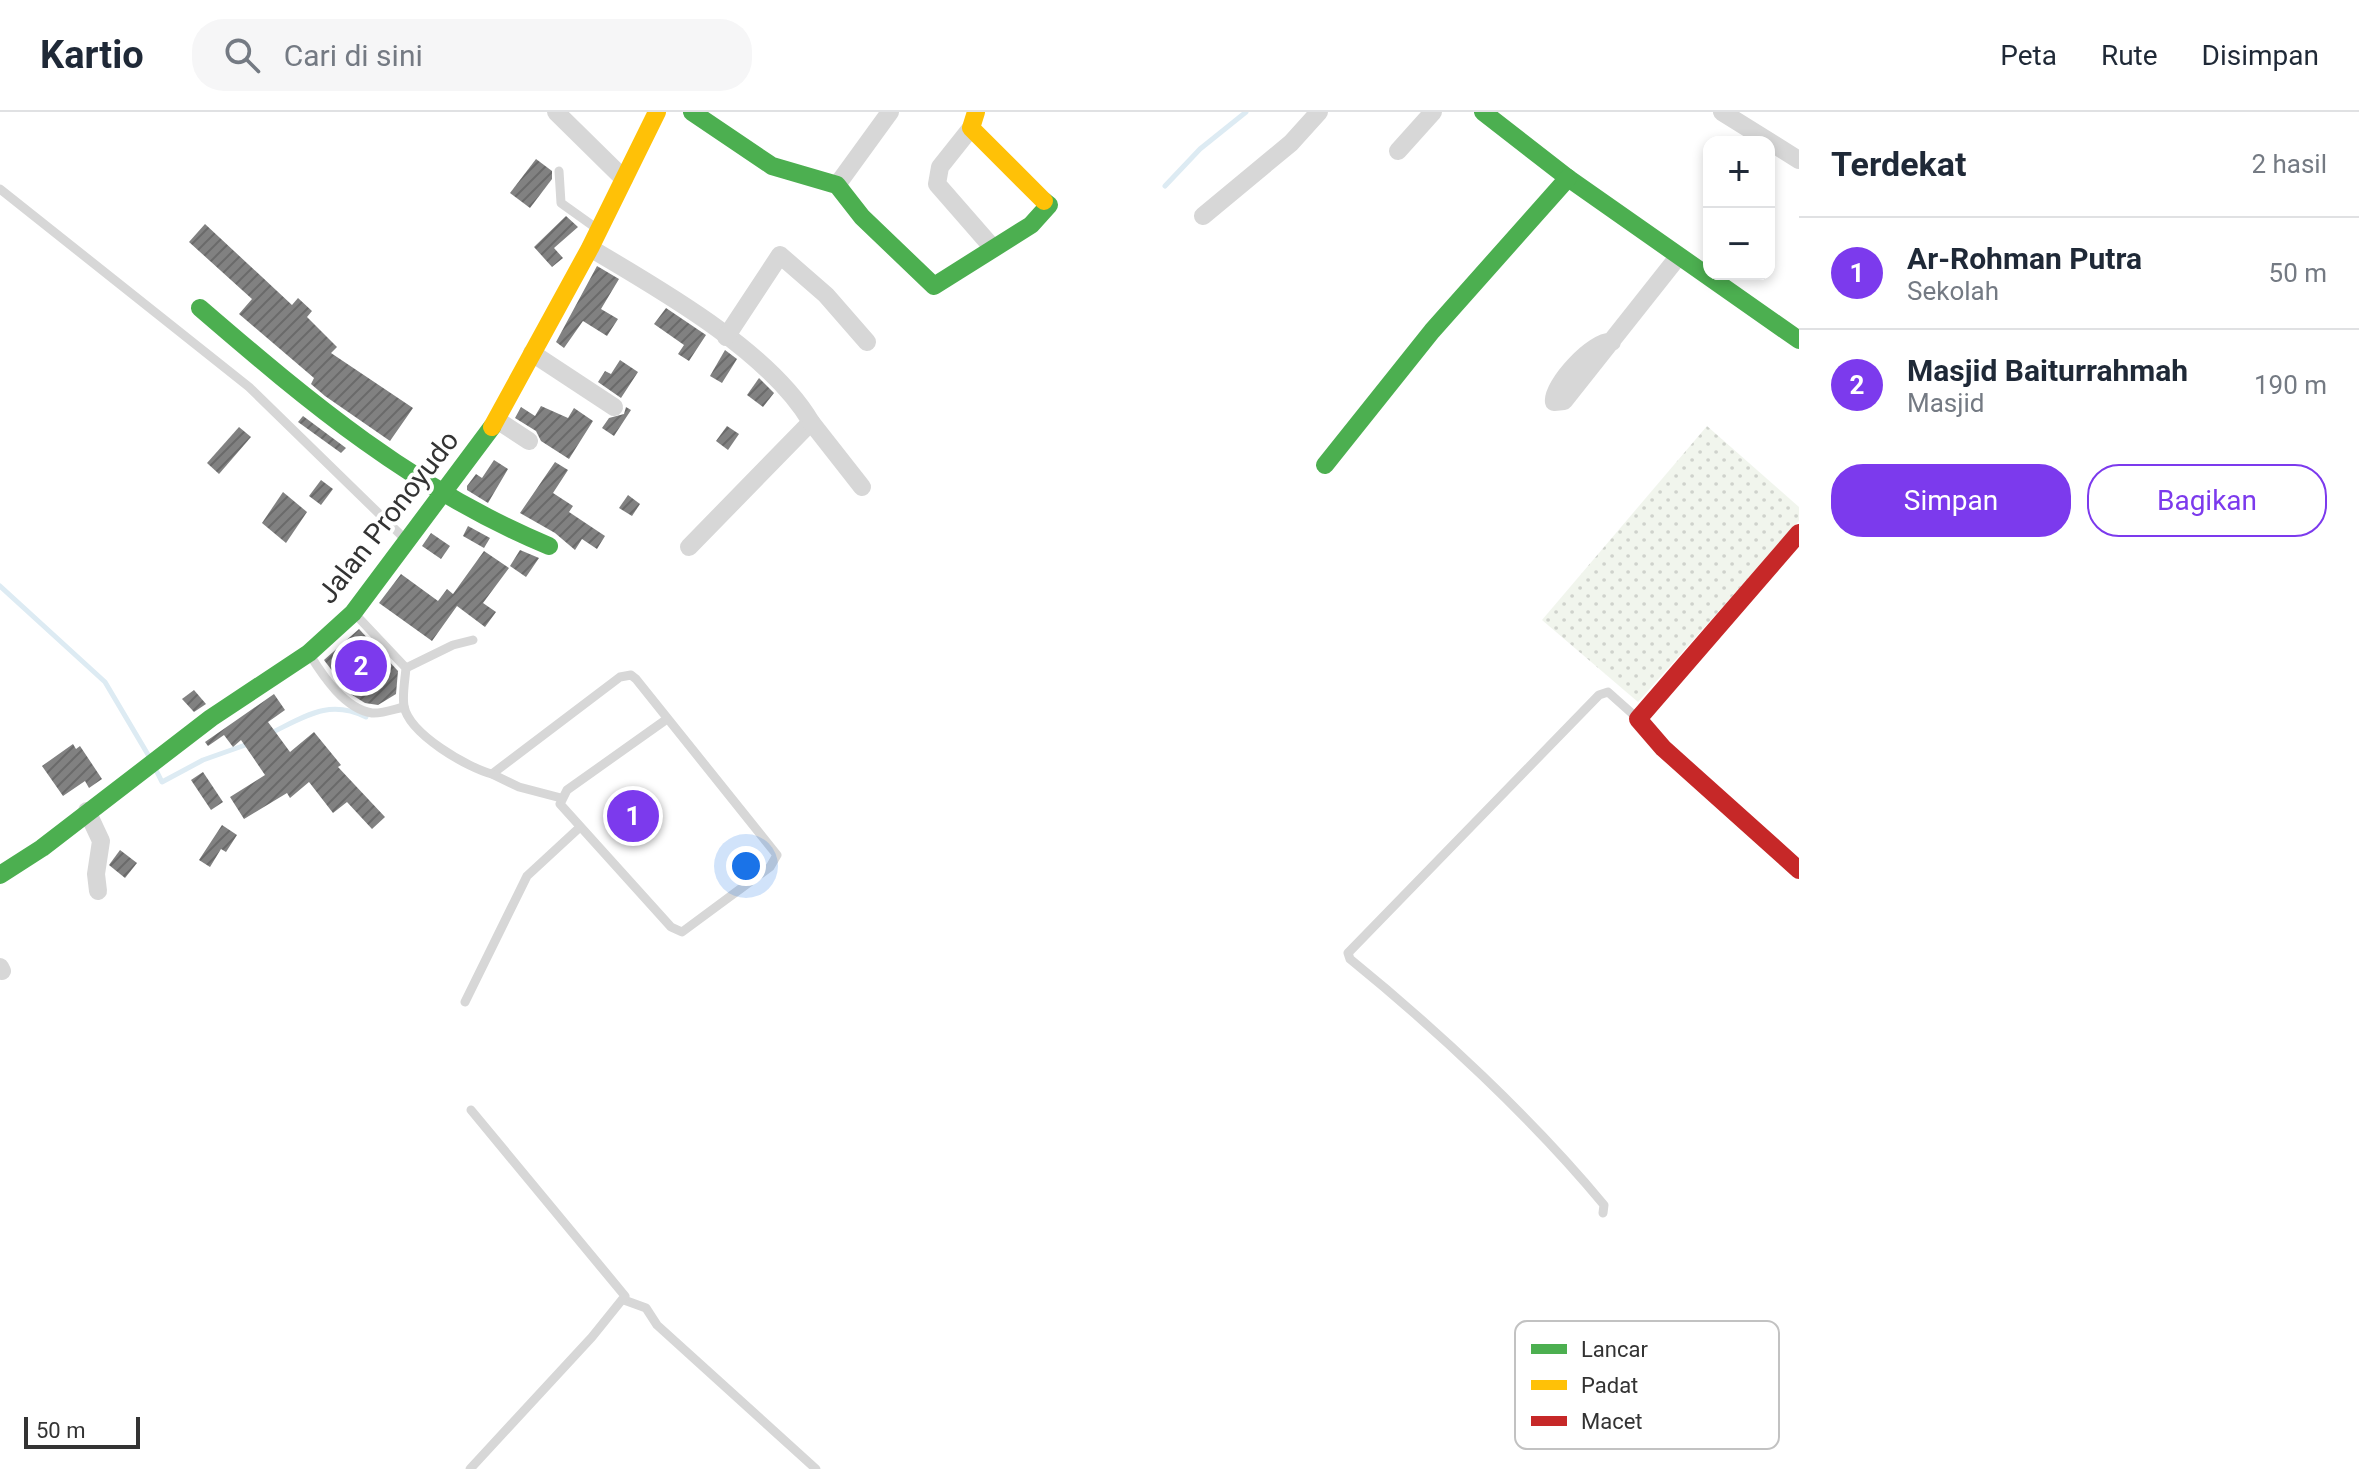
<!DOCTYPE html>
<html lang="id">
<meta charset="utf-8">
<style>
body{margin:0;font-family:Roboto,sans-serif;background:#f6f6f7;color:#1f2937}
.controls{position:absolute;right:24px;top:24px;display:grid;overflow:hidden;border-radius:16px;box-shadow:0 4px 12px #0003}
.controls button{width:72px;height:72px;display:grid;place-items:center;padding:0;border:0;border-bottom:2px solid #e0e1e3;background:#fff;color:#1f2937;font:40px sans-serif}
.scale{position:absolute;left:24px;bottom:20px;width:116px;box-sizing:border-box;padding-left:8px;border:4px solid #333;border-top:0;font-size:22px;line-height:28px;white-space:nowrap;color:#333;-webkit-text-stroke:6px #fff;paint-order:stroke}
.you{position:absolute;left:746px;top:754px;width:28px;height:28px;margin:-20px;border:6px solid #fff;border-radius:50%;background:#1a73e8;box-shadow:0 0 0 12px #1a73e833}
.badge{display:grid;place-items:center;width:52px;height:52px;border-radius:50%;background:#7c3aed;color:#fff;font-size:26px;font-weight:700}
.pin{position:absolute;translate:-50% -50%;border:4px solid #fff;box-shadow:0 2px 8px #0006}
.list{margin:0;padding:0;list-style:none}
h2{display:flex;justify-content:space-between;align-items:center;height:104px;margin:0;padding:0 32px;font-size:34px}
h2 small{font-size:26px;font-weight:400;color:#747a83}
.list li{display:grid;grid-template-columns:52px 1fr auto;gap:24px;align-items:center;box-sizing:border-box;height:112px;padding:0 32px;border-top:2px solid #e0e1e3}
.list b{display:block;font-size:30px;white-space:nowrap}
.list p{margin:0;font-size:26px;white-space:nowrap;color:#747a83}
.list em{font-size:26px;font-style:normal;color:#747a83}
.actions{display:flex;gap:16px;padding:24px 32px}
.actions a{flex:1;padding:18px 0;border:2px solid #7c3aed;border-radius:32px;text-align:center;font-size:28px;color:#7c3aed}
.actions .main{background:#7c3aed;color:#fff}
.icon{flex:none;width:44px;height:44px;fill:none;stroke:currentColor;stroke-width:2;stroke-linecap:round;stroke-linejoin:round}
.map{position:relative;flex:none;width:1799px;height:1357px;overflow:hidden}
header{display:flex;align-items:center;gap:48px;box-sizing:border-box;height:112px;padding:0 40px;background:#fff;border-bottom:2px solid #e0e1e3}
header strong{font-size:38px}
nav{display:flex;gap:44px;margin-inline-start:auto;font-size:28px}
.search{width:560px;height:72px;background:#f6f6f7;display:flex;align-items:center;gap:20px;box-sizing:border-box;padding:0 28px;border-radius:32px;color:#747a83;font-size:30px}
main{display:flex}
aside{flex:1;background:#fff}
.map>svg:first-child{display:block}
</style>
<header>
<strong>Kartio</strong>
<div class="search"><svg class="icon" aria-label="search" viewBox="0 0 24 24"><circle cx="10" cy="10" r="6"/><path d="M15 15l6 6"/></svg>Cari di sini</div>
<nav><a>Peta</a><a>Rute</a><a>Disimpan</a></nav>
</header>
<main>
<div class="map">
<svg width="1799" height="1357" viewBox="0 0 1799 1357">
<defs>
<pattern id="park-dots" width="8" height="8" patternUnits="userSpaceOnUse" patternTransform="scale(2)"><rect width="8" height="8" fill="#f1f5ed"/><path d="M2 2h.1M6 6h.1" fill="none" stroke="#cfd2cc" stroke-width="1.8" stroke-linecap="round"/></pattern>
<pattern id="building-hatch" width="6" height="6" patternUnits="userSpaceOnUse" patternTransform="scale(2)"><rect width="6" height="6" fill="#818181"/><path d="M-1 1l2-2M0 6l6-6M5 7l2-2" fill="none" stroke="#6a6a6a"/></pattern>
</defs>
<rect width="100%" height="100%" fill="#fff"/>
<polygon fill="url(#park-dots)" points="1707,314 1799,395 1799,409 1638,590 1542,508"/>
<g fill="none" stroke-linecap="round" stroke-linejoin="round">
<g stroke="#ddebf3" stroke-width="5">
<polyline points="1165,74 1200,37 1246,0"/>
<polyline points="0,474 105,570 150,646"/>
<path d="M271,621C306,604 329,587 366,605"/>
<polyline points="156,658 162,670 203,648 251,631"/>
</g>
</g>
<g fill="url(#building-hatch)">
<polygon points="536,47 552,59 552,67 530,96 510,81"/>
<polygon points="566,104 578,115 554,136 563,146 552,155 534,135"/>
<polygon points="205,112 292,193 298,186 312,199 307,205 337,235 331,241 413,296 390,329 325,284 311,272 314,266 239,202 252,187 189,130"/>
<polygon points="597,154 619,167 601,197 618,207 607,224 583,209 564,236 556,230"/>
<polygon points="666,196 706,223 689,249 678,242 684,233 654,212"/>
<polygon points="725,238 737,247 722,271 710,264"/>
<polygon points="620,248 638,260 621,286 598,270 605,259 611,262"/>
<polygon points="759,266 774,281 763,295 747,283"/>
<polygon points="541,294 568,306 574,296 593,309 569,347 541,329 536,319 515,306 521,295 535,304"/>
<polygon points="626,295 631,298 614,324 602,316 609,306 624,302"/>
<polygon points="303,304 346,336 341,341 298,310"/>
<polygon points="727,314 739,322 728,338 716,329"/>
<polygon points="239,315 251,325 219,362 207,351"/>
<polygon points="494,348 508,357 488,391 467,378 467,374 476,362 482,366"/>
<polygon points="555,350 568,358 553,381 573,394 569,400 605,424 597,437 582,427 575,438 555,421 520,401"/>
<polygon points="321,368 333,377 321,393 309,384"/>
<polygon points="283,380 307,400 286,431 262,411"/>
<polygon points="628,383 640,392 632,404 619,396"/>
<polygon points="468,414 490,426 484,436 463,424"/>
<polygon points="431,421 450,434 441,447 422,434"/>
<polygon points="520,438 539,446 526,465 510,454"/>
<polygon points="484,439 509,456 483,491 496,500 485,515 457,494 432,529 379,491 401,462 438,489 447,477 453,482"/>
<polygon points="359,517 398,559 396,582 378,593 365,591 349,581 324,548"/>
<polygon points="194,578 206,592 194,600 182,587"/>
<polygon points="274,582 285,598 268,610 290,640 314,620 341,653 338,655 385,705 372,717 347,690 333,701 309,670 290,686 287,681 244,707 230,685 265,663 241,628 233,635 224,623 208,634 205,630"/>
<polygon points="73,632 76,637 80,634 102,667 89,676 85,669 63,684 42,654"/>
<polygon points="203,660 223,690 211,698 191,668"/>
<polygon points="222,713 237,723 226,740 221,737 210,755 199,748"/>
<polygon points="120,738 137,751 125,766 109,753"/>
</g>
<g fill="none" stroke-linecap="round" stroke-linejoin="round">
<g stroke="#d7d7d7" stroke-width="9">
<polyline points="559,59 561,91 596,116"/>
<polyline points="0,77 249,275 405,427"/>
<path d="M356,503L406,556C405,568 402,583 404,594C409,622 468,656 492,662L620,565L631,563L636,567L777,743L770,755L682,820L671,815L560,692L567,678L667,607"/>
<path d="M310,543C323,564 345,597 372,601C381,602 395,597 404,595"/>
<polyline points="406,556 453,533 473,528"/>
<polyline points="492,662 519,675 561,686"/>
<polyline points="465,890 527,764 579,716"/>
<path d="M1603,1101L1604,1093C1534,1008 1435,916 1350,847L1348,841L1599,583L1608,580L1636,605"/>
<polyline points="624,1188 646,1196 657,1213 816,1357"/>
<polyline points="470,1357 592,1225 625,1184 471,998"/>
</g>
<g stroke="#d7d7d7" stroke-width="18">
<polyline points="556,0 624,67"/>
<polyline points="1722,0 1799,48"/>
<polyline points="971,16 940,55 937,72 992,135"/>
<polyline points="1398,39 1433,0"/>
<polyline points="837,73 890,0"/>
<polyline points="1203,104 1291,31 1319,0"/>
<path d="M590,136C661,178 769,239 811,310L689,435"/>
<polyline points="726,225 780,143 826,183 867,230"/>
<path d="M1612,230C1594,227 1551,274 1554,290L1564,289L1678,145"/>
<polyline points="532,241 614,295"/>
<polyline points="497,308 529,329"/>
<polyline points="811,310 862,375"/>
<polyline points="87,699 101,729 96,762 98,779"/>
<polyline points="0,855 2,859"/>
</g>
<g stroke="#4caf50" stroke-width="18">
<polyline points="692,0 772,54 837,73 862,105 934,174 1031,113 1049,93 1044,89"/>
<polyline points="1483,0 1568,66 1799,228"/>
<path d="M200,196C309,290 414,378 549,434"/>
<polyline points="1325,353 1432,219 1568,66"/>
<polyline points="0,763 42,736 211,606 309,541 353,501 492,315"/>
</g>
<g stroke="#ffc107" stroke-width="18">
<polyline points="976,0 971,16 1044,89"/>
<polyline points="492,315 590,136 657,0"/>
</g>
<polyline stroke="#c62828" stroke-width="18" points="1799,421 1638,607 1663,636 1799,758"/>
</g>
<g text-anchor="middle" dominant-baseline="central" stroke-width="8" stroke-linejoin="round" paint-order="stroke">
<g font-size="28" fill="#333" stroke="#fff">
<text transform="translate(388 405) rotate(-52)">Jalan Pronoyudo</text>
</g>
</g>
<rect x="1515" y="1209" width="264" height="128" rx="12" fill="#fff" stroke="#c2c2c2" stroke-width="2"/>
<rect x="1531" y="1232" width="36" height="10" fill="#4caf50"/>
<rect x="1531" y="1268" width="36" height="10" fill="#ffc107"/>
<rect x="1531" y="1304" width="36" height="10" fill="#c62828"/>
<g font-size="22" fill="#333">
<text x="1581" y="1245">Lancar</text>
<text x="1581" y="1281">Padat</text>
<text x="1581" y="1317">Macet</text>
</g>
</svg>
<div class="controls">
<button>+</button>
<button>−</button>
</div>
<div class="scale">50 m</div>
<div class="you"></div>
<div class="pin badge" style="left:633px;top:704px">1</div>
<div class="pin badge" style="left:361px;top:554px">2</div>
</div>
<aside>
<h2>Terdekat<small>2 hasil</small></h2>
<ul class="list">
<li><span class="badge">1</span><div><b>Ar-Rohman Putra</b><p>Sekolah</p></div><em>50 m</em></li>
<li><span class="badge">2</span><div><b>Masjid Baiturrahmah</b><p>Masjid</p></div><em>190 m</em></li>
</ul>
<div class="actions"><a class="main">Simpan</a><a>Bagikan</a></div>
</aside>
</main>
